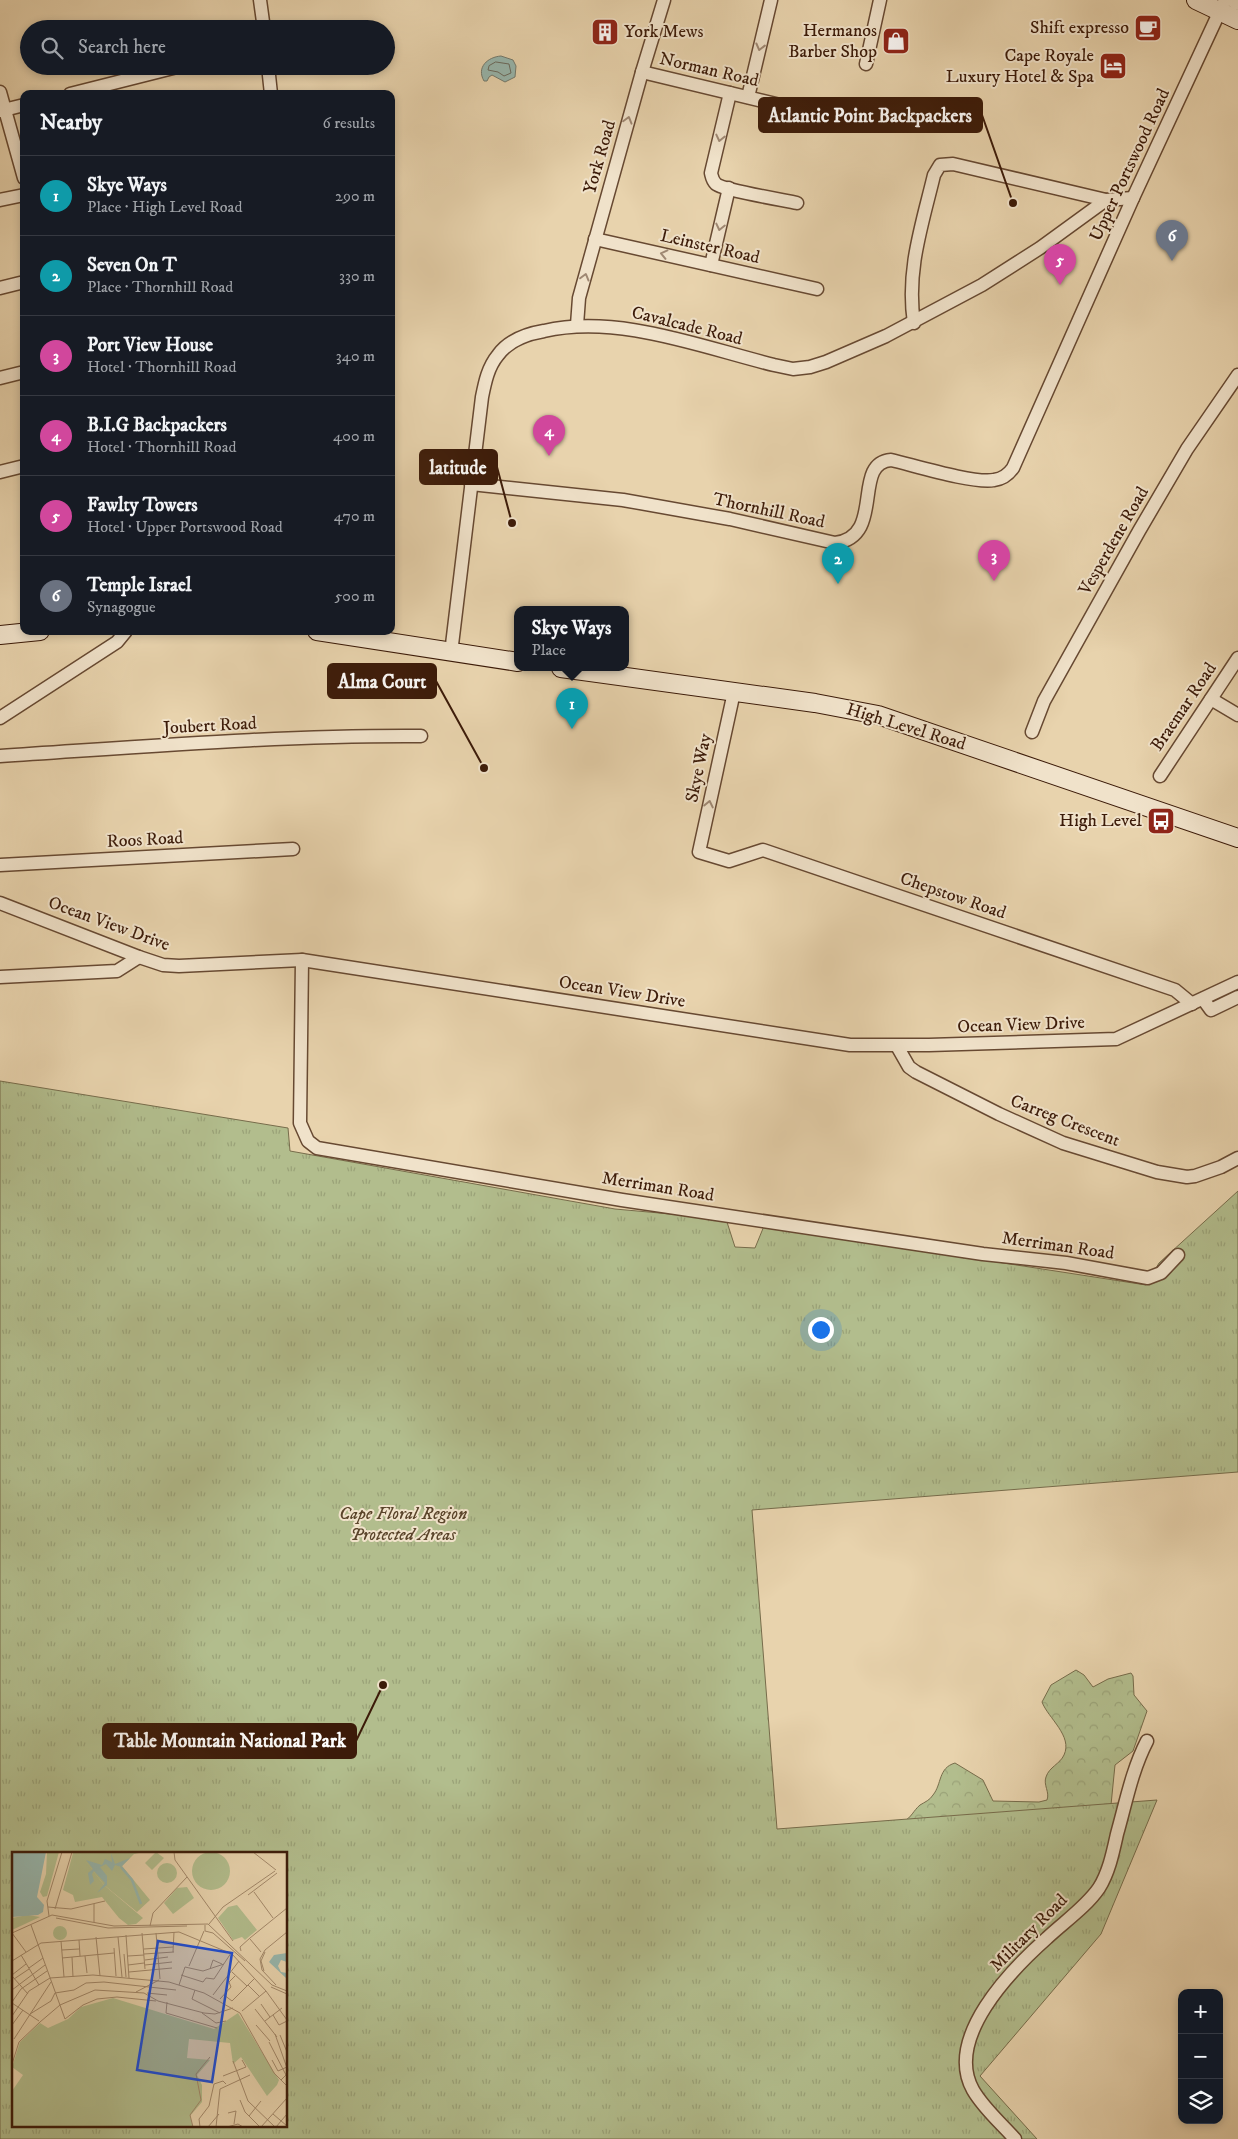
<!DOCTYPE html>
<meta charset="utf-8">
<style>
body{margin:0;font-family:"IM FELL DW Pica",serif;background:#20242c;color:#f1f3f6}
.controls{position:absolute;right:15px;bottom:15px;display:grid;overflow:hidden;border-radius:10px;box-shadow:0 2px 8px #0003}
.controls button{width:45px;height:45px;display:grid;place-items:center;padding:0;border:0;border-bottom:1px solid #363941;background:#171b24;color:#f1f3f6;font:25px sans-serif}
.you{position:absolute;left:820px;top:1329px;width:18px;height:18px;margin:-12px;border:4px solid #fff;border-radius:50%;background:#1a73e8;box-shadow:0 0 0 8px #1a73e833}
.badge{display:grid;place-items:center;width:32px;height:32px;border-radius:50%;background:#c59692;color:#fff;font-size:16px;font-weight:700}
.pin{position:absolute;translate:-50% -41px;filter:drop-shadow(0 1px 2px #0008)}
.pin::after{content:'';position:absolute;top:26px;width:18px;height:15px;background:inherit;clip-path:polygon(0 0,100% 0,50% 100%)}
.popup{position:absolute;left:514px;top:606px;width:115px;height:65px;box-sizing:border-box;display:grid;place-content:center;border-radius:10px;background:#171b24;filter:drop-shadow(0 1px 4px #0005);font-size:16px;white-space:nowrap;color:#9ea1a6}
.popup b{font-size:19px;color:#f1f3f6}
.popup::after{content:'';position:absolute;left:50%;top:100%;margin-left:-10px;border:10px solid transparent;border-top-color:#171b24}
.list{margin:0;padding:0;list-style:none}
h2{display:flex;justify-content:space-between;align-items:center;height:65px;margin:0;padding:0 20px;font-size:21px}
h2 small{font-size:16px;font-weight:400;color:#9ea1a6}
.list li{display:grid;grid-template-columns:32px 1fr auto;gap:15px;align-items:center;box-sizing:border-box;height:80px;padding:0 20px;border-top:1px solid #363941}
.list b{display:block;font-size:19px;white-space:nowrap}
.list p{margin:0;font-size:16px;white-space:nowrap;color:#9ea1a6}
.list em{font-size:16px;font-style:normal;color:#9ea1a6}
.icon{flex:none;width:28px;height:28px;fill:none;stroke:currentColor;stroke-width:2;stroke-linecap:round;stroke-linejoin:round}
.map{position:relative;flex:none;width:1238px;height:2139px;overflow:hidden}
.search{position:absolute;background:#171b24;box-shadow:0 2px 8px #0003;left:20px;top:20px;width:375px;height:55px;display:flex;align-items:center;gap:12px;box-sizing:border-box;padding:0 18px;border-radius:28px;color:#9ea1a6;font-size:19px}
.panel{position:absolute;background:#171b24;box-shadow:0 2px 8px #0003;left:20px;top:90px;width:375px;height:545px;border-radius:10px}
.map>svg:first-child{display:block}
</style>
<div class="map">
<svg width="1238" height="2139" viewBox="0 0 1238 2139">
<defs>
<pattern id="forest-crowns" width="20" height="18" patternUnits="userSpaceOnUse" patternTransform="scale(1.25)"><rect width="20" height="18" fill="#b2bd8d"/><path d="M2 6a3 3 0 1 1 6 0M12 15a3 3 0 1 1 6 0" fill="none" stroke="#9aa278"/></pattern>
<pattern id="park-tufts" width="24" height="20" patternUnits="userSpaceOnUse" patternTransform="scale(1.25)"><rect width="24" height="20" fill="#b2bd8d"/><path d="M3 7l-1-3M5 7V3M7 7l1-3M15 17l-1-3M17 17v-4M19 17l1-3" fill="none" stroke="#9aa278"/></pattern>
</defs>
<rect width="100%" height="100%" fill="#e8d3ad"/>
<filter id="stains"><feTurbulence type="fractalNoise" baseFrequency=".004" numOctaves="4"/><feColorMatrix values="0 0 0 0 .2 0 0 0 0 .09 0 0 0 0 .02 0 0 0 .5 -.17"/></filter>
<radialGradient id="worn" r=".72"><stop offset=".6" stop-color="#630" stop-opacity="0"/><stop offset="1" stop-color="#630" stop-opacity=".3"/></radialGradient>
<path fill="url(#forest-crowns)" stroke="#776c4b" d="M1076,1670L1084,1675L1093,1687L1108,1679L1131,1673L1133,1676L1134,1695L1147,1711L1133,1751L1115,1765L1111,1805L903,1822C912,1817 913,1811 920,1805C925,1802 930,1800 933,1795C942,1784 938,1768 955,1763L983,1780L993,1801L1039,1802L1047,1800C1050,1792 1043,1785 1046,1777C1049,1767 1060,1764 1064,1755C1073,1736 1048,1718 1042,1702L1051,1685Z"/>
<path fill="url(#park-tufts)" stroke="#776c4b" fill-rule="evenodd" d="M0,1081L288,1128L290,1151L615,1209L726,1219L735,1247L755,1248L764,1226L1146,1285L1159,1263L1238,1191V1472L752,1510L777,1829L1157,1800L1101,1934L980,2076L1037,2139H0ZM14,1853H286V2125H14Z"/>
<path fill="#97b7ae" stroke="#73796c" d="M501,56L513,60L516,66L515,77L505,82L492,75L489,77L487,81H484C476,67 488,57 501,56Z"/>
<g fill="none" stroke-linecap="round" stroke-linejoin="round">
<polygon stroke="#6a695c" stroke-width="1" points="496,62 509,64 511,73 504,76 498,72 488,70 489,66"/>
<g stroke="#674932" stroke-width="15">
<g id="street">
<polyline points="260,0 264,29"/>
<polyline points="866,64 880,0"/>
<polyline points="268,66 271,94"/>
<polyline points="642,72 855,123"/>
<polyline points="0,92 24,178"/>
<path d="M730,93L711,173C712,177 712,180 716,184C723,190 783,200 797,203"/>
<polyline points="70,94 181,66"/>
<polyline points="748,97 771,0"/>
<polyline points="0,111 24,105"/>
<polyline points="0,200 24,195"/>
<polyline points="595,239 817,289"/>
<polyline points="711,265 729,188"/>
<polyline points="0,288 24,282"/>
<path d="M914,323C906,271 922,225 934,175L940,165L953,164L1106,200"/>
<polyline points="577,325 579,298 642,72 664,0"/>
<polyline points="0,378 24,372"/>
<polyline points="0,472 24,466"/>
<path d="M471,484L623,500L730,519L835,543C886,537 851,463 891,460C913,465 974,484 994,480C1003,479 1008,475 1013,468L1133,198L1225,0"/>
<path d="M451,653L482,397C485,382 488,367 498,355C509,340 526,334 544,331C618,314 701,347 774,365L793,369L810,367L826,362L886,336L982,285L1040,248L1106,200L1133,198"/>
<polyline points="734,692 699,852 729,861 763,850 1175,990 1192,1004"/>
<polyline points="1211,699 1238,715"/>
<polyline points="0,718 117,642 126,631"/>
<polyline points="1032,732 1044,701 1139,531 1187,449 1238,375"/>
<path d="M0,756C140,747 281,735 421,736"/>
<polyline points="1160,776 1238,658"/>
<polyline points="0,865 293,849"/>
<polyline points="0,903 139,957 163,965 179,966 302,960 850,1045 929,1045 1116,1039 1238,982"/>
<polyline points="302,960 300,1123 308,1141 317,1148 622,1200 983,1254 1066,1263 1148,1278 1161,1273 1178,1255"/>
<polyline points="0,977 117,971 139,957"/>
<polyline points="1203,999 1211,1010 1238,997"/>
<polyline points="897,1046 909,1067 916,1072 999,1114 1063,1143 1157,1172 1187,1177 1195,1176 1221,1167 1238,1158"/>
<path d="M1015,2139C1001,2123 984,2109 973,2090C944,2038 1011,1970 1047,1938C1064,1922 1086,1907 1099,1888C1109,1872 1113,1852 1117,1834C1126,1802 1132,1770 1147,1741"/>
</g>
</g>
<g stroke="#3c1b09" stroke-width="20">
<g id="secondary">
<polyline points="1196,0 1238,20"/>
<polyline points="1236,0 1238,1"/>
<polyline points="317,631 518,662"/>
<polyline points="0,635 40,631"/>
<polyline points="561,668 815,703 878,715 1238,838"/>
</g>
</g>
<use href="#street" stroke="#f0e2ca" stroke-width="12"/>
<use href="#secondary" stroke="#f0e2ca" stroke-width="18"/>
</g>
<defs><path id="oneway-chevron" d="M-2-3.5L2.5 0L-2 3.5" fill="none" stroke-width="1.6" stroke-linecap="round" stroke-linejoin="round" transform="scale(1.25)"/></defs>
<g stroke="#9f8873">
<use href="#oneway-chevron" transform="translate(760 47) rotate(104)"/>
<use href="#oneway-chevron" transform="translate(628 120) rotate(-74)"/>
<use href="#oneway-chevron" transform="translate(720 138) rotate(103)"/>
<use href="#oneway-chevron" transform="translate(720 227) rotate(103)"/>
<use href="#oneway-chevron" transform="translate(664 254) rotate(-167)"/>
<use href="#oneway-chevron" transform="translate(585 277) rotate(-75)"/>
<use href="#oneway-chevron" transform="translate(709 804) rotate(-78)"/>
</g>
<defs>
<g id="cafe-square" transform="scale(1.4375)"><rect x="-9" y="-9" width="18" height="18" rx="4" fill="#8f2418" stroke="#f0e2ca"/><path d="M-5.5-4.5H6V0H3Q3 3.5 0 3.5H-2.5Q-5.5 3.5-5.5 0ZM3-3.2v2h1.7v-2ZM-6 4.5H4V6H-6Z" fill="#fff"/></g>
<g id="building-square" transform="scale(1.4375)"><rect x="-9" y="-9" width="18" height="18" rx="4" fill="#8f2418" stroke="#f0e2ca"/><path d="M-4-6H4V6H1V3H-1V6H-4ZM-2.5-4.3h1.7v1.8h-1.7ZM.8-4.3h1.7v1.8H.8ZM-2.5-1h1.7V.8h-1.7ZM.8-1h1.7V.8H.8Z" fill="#fff"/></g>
<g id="shop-square" transform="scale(1.4375)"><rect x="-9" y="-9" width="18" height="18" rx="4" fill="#8f2418" stroke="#f0e2ca"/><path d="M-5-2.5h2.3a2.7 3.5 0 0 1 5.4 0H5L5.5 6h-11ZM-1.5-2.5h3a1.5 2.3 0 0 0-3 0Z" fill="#fff"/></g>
<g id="hotel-square" transform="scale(1.4375)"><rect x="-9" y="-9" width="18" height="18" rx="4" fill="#8f2418" stroke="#f0e2ca"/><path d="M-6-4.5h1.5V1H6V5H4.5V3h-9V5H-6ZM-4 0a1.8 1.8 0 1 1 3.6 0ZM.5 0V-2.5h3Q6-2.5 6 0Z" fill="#fff"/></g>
<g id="bus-square" transform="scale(1.4375)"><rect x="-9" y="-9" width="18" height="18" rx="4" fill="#8f2418" stroke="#f0e2ca"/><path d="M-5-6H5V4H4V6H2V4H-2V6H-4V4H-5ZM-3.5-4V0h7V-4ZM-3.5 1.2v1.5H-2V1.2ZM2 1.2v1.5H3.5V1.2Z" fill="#fff"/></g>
</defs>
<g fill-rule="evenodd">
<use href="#cafe-square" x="1148" y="28"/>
<use href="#building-square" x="605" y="32"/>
<use href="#shop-square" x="896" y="41"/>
<use href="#hotel-square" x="1113" y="66"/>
<use href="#bus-square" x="1161" y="821"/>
</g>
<g text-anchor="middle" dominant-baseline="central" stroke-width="4" stroke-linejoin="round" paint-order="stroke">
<g font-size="18" fill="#3c1b09" stroke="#f0e2ca" text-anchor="end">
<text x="1129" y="28">Shift expresso</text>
<text x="877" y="31">Hermanos<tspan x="877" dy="21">Barber Shop</tspan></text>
<text x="624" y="32" text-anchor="start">York Mews</text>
<text x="1094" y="56">Cape Royale<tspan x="1094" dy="21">Luxury Hotel &amp; Spa</tspan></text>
<text x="1142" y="821">High Level</text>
</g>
<g font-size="18" fill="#3c1b09" stroke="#f0e2ca">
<text transform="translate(709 70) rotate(13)">Norman Road</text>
<text transform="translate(600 157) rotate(-74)">York Road</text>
<text transform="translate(1130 165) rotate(-65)">Upper Portswood Road</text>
<text transform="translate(710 247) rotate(13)">Leinster Road</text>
<text transform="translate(687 326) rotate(14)">Cavalcade Road</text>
<text transform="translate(769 511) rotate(12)">Thornhill Road</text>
<text transform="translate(1114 541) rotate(-60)">Vesperdene Road</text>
<text transform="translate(1184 707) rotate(-56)">Braemar Road</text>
<text transform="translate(210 726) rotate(-3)">Joubert Road</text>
<text transform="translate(906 727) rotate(17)">High Level Road</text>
<text transform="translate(699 768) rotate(-78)">Skye Way</text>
<text transform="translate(145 840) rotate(-3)">Roos Road</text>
<text transform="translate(953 896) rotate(19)">Chepstow Road</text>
<text transform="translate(109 924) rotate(20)">Ocean View Drive</text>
<text transform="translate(622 992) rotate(9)">Ocean View Drive</text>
<text transform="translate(1021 1025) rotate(-2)">Ocean View Drive</text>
<text transform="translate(1065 1121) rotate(21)">Carreg Crescent</text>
<text transform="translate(658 1187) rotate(9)">Merriman Road</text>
<text transform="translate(1058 1246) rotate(8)">Merriman Road</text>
<text transform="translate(1029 1933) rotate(-45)">Military Road</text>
</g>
<g font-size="18" font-style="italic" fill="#5a442a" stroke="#f0e2ca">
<text x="403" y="1514">Cape Floral Region<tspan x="403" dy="21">Protected Areas</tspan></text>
</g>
</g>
<g transform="translate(12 1852)">
<rect width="275" height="275" fill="#e8d3ad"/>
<path d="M132,0L122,2L110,14L138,48L125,60L92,33L67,1ZM144,0L152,6L140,18L133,11ZM180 19a19 19 0 1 1 38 0a19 19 0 1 1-38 0ZM145 21a10 10 0 1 1 20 0a10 10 0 1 1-20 0ZM175,35L182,46L161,62L152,51L165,36ZM225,53L245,78L233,88L230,85L221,88L206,66L216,55ZM41 81a7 7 0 1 1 14 0a7 7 0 1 1-14 0Z" fill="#b2bd8d"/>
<path d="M35,0H47L35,44L31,45L28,40L34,22ZM67,0L92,33L131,66L124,72L116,73L107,66L90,45L63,50L61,43L51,38L61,1ZM16,63L28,65L0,78V66ZM101,146L202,177L226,161L267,228L265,233L255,244L229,205L221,212L218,191L177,187L175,206L198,208L185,223L190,233V250L178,264L181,275H0V239L11,223L0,215L8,190L28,171L36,176L56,167L69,155Z" fill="#b2bd8d"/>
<path d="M34,0L25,45L32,53L31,60L26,63L0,65V0ZM99,1L103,12L118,6L109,15L103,13L100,19L94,12L88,15L95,24V33L85,41L93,31L82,19L80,22L82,29L78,33L76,21L81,17L74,8L90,13L93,7L100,10ZM275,101V110L269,108L266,114L269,120L275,121V127L257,110L262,103Z" fill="#97b7ae"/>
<path fill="none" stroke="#97b7ae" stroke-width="2.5" d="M109,15L120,28L129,52"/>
<path fill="none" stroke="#a3896b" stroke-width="1" d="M162,0L163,8L221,89M241,0L264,18M242,40L261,66M236,43L265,21M36,55L59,57L93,49M43,57L60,0M37,64L35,49L50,0M44,66L96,76L175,74M82,70V52M197,72L211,55L263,19M19,73L53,167L71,153L85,147L105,145L144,149M193,73V79L201,81L233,109M138,74L141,61L175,25M0,81L14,100M0,81L40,63L102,74L196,72L260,133L275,139M130,81L133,117M144,81L148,127M114,83L117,126M84,85L88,124M106,85L110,125M238,86L275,56M238,87L249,100M67,88L68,104M49,89L52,125M102,96L104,124M132,97L161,95M50,98L67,97M229,99L228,95L238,86M161,100L162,80M112,102L114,125M132,102L162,100M9,103L27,133M73,104L75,121M116,104L132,103M60,105L61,125M50,106L102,101M133,108L156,105M0,109L29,91L167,80L220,102L254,139L275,168M116,113L132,111M133,113L160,110M177,114L192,79M17,116L31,106M198,117L201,108L210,112M252,119L249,109L253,100M117,120L160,116M220,120L235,134M0,123L14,112M169,123L191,130L194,126L202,127L219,101M0,124L16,142M2,127L17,117M167,133L173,115L191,119L212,112M236,133L247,144M264,133L250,118L248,107L253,98L275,80M259,135L275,142M9,137L35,119M0,138L33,113M183,138L180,147L208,161M124,140L147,128M135,141L155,143M201,143L227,109M212,143L220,149L243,126M208,147L219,135L217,130L223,124M0,150L9,137M155,150L154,161L205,176M0,151L27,169M249,152L258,165M243,157L265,185M230,159L254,139M190,161L204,171L214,169M18,162L39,149L43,141L62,138L74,131L92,130L164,138M261,163L267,173L275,169M0,164L17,139L38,126L81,123L157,130L192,141L228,161L262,221L275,234M253,169L270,156M0,173L11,158M244,173L258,189M263,182L275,216M268,183L275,200M2,187L39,130M257,190L274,223L269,228M260,208L266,219L275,215M221,209L236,249L263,275M0,212L7,190L28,170L48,153L83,138L132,141L146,149L192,161L203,162L221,156M211,224L234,215L230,208M228,248L233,260L248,275M216,261L224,259L222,272M261,262L275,274M237,264L249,249M181,275L178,263L189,248L184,222L198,205M188,275L187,267L197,254L202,232L211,229L214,232M196,275L207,262M204,275L208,237L238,223M215,275L226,272L231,275M249,275L275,246M264,275L275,262"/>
<path fill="#1d4ed8" fill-opacity="0.15" stroke="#1d4ed8" stroke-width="2.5" d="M146,89L220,101L200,230L125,218Z"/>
<rect width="275" height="275" fill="none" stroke="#3c1b09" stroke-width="2.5"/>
</g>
<path fill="none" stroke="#3c1b09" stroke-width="2" d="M1013 203L982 115M512 523L497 467M484 768L436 681M383 1685L356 1741"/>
<g fill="#3c1b09" stroke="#f0e2ca" stroke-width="2">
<circle cx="1013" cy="203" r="5"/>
<circle cx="512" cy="523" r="5"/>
<circle cx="484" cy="768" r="5"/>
<circle cx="383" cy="1685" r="5"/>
</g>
<g fill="#3c1b09" stroke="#3c1b09" stroke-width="2">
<rect x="759" y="98" width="223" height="34" rx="5"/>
<rect x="420" y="450" width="77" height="34" rx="5"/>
<rect x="328" y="664" width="108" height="34" rx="5"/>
<rect x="103" y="1724" width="253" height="34" rx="5"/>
</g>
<g font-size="19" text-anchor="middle" font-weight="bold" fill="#fff">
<text x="870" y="122">Atlantic Point Backpackers</text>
<text x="458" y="474">latitude</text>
<text x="382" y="688">Alma Court</text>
<text x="230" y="1747">Table Mountain National Park</text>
</g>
<rect width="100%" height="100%" filter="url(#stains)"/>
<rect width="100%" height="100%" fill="url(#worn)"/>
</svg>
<div class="controls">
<button>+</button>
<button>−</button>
<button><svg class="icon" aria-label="layers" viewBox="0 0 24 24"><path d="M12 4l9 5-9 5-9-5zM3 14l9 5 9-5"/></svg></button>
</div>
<div class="you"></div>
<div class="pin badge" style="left:572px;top:729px;background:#0f9aa8">1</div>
<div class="popup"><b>Skye Ways</b>Place</div>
<div class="pin badge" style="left:838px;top:584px;background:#0f9aa8">2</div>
<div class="pin badge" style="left:994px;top:581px;background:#d1479c">3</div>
<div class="pin badge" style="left:549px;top:456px;background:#d1479c">4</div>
<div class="pin badge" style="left:1060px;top:285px;background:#d1479c">5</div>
<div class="pin badge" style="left:1172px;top:261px;background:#6b7280">6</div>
<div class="search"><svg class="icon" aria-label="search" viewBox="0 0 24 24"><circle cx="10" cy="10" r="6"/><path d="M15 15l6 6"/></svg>Search here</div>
<section class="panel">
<h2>Nearby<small>6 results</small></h2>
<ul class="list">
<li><span class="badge" style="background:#0f9aa8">1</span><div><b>Skye Ways</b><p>Place · High Level Road</p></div><em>290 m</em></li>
<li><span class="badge" style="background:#0f9aa8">2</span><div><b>Seven On T</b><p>Place · Thornhill Road</p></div><em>330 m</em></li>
<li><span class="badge" style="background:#d1479c">3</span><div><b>Port View House</b><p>Hotel · Thornhill Road</p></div><em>340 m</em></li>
<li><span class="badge" style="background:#d1479c">4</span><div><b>B.I.G Backpackers</b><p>Hotel · Thornhill Road</p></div><em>400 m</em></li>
<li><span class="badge" style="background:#d1479c">5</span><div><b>Fawlty Towers</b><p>Hotel · Upper Portswood Road</p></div><em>470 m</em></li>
<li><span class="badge" style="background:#6b7280">6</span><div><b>Temple Israel</b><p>Synagogue</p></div><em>500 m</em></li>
</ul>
</section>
</div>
